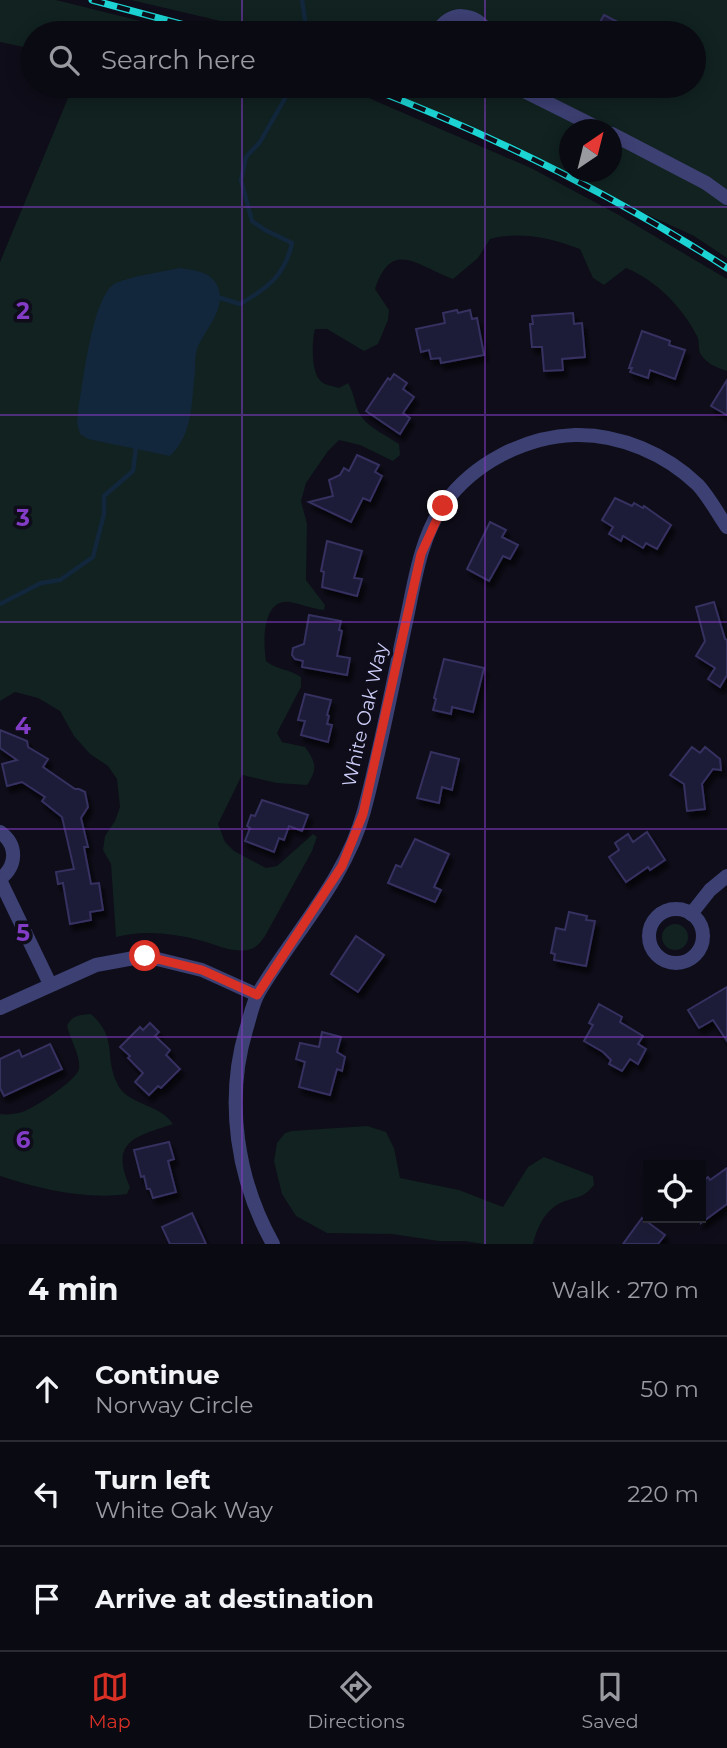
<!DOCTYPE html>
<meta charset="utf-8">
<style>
body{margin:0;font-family:Montserrat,sans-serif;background:#181821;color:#f1f3f6}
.controls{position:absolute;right:21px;bottom:21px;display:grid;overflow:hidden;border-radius:0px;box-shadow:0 4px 18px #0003}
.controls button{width:63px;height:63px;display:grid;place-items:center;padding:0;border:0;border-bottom:2px solid #2a2b33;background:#0a0a13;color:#f1f3f6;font:35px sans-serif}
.compass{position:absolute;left:559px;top:119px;width:63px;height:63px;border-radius:50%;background:#0a0a13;box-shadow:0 4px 18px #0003;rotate:35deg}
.stop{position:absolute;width:21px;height:21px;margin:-16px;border:5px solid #d93025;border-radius:50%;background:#fff}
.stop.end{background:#d93025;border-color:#fff;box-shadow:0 2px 7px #0008}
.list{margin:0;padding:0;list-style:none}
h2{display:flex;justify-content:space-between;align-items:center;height:91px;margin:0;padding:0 28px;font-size:30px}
h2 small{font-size:23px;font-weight:400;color:#999aa0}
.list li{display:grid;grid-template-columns:46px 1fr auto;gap:21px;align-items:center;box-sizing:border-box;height:105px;padding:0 28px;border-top:2px solid #2a2b33}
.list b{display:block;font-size:26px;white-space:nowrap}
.list p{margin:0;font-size:23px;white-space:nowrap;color:#999aa0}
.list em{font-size:23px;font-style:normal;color:#999aa0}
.icon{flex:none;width:38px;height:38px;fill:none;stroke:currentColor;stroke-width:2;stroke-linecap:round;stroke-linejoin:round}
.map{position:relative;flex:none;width:727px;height:1244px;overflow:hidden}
.search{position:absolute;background:#0a0a13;box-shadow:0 4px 18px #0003;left:21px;right:21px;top:21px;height:77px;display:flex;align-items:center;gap:18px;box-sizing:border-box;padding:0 24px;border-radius:38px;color:#999aa0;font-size:26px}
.sheet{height:406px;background:#0a0a13}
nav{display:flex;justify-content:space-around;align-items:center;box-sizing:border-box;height:98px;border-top:2px solid #2a2b33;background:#0a0a13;font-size:19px;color:#999aa0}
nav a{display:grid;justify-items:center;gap:4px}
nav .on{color:#d93025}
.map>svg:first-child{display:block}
</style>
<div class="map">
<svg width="727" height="1244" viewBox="0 0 727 1244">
<defs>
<filter id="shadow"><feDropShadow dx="3.5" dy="6" stdDeviation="2" flood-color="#0009"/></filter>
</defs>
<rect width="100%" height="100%" fill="#0e0d19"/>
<g fill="#112220" fill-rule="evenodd">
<polygon points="0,0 56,0 189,33 33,33 33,49 0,42"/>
<path d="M131,0H727V258L694,236L366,86H694V33H252L229,23ZM570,130H612V172H570Z"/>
<path d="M73,86H341L531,168L619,215L727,279V371C717,368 705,363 700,353C698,347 700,342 697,336C682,307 657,281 626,268L604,285L593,278L580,249C550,238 521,231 490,239L478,258L453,279C417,266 392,238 375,289L389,310L388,320L378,344L364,351L327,329H315C312,340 311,369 319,379C323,385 332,386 339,388L348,383C355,394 354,406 361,416C368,427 387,436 399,444L400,455L393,461L360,445L339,440L328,451L306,483L301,501L307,524L306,580L325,605L324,610C312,609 302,604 290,602C262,598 263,642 266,661C277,670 290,669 301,677V687L277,733L282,742L305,747C316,762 318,769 307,785L277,783L242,775L218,824L225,842L234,851L266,868L277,866L313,834L317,837L312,851L265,936C260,943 257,948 248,950C232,953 214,944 199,940C171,933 144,930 116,937L111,864L103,850L105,836L115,821L120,807L117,779L108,766L90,754L74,736L60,711L38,698L15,692L0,701V262Z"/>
<circle cx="675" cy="937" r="13"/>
<path d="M91,1014C118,1038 104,1056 117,1083C126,1105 159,1103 173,1124C135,1137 109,1141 130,1187L127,1194C86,1200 39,1189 0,1176V1114C7,1115 15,1114 22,1112C33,1109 77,1080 79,1069C81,1056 70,1039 67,1026C72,1015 80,1015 91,1014Z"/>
<path d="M367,1126L386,1132L394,1148L400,1178L459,1190L503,1207L528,1167L544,1157L593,1176L594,1185C583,1198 580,1196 565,1201C546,1208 538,1225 533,1244H483L464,1241H439L392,1234L327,1233L296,1216L282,1194L274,1161L277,1143L285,1133L292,1131Z"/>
</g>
<path fill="#12273c" d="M179,268C193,270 210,271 217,285C227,306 208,327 199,344C195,352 195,362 195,371C191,402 194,433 170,456L88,439L80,434L77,423L78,411C83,385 92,294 116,283C135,275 159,273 179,268Z"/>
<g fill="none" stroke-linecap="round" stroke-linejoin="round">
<g stroke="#12273c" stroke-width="4.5">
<polyline points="302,0 307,33"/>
<path d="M214,296L240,304C268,288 285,275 292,243L265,230L252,221L241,180L246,157L260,142L292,86"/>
<polyline points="0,604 41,583 60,580 93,557 104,514 104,496 133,471 136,447"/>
</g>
</g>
<g fill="#1e1b38" stroke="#353061" stroke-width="2" filter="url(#shadow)">
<polygon points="604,15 639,33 594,33"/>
<polygon points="457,310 458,313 470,310 472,319 477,318 484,355 441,363 440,358 431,359 429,350 421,352 416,329 445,323 443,313"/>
<polygon points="573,313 574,324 582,323 585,357 562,359 563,370 544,371 542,347 532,347 530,324 533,324 532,316"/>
<polygon points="642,331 670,341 669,345 685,350 675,379 650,370 648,378 630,372 632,368 629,368"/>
<polygon points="394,374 407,383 403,389 414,397 403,413 410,418 400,434 366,411 388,378 390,380"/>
<polygon points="727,380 727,415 711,406"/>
<polygon points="357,455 379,465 375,472 382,476 370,501 363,498 351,522 309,502 333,496 329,480 340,475 344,468 349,471"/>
<polygon points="615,498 632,506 634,503 643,508 644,506 671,525 657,549 646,543 643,548 623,536 621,541 609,534 613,527 602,520"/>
<polygon points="490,522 506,530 502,537 518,545 510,559 503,556 489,581 467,569"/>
<polygon points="327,541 362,551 354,578 362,579 357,596 322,587 324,572 321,571"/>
<polygon points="714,602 725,639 727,640 727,675 720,687 708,679 715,668 696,656 705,641 696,607"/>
<polygon points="309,615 341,621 339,630 342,631 337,656 350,658 347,675 302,667 303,661 295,659 292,655 293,648 304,644"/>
<polygon points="444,659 484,668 473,712 452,707 451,714 433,710 436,699 434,698"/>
<polygon points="305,694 331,700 327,715 329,716 327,724 332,725 328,742 301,735 305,721 298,720"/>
<polygon points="0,730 27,741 28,747 48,759 43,767 75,789 79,789 85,792 88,807 81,818 88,847 84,847 91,884 99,883 103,910 90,912 91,920 70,924 63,883 58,884 56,872 74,869 62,817 42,801 45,797 22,782 7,786 2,764 17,760 0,748"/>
<polygon points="692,747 700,753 705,747 720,759 721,770 713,769 702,784 705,809 687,811 684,784 670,775"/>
<polygon points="431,752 459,759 452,790 442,787 439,803 417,798"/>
<polygon points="262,800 308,815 302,831 289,826 284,840 279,838 274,852 245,841 250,828 247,826 251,815 255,816"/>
<polygon points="647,832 665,860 650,870 648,867 626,882 609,857 619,850 615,843 628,834 633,842"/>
<polygon points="415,839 449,854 434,887 441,890 435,902 388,883 396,865 401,867"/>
<polygon points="569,912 587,916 586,920 595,921 586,966 554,960 555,954 551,953 556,928 565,930"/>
<polygon points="356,936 384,955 358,992 331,974"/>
<polygon points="727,987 727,1041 713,1020 699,1028 688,1010"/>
<polygon points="599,1004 622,1017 620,1022 643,1036 638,1044 646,1049 638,1064 630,1059 622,1071 609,1064 611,1060 603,1052 584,1041 593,1025 589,1023"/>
<polygon points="150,1023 159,1032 155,1036 170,1050 166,1055 180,1069 161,1088 158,1086 149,1095 135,1082 143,1073 128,1058 130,1056 120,1047 140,1027 143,1030"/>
<polygon points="322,1032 341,1037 337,1052 345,1057 342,1071 337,1069 330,1095 299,1087 305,1062 296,1059 300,1043 319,1047"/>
<polygon points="50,1044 62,1069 4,1096 0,1088 0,1059 19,1050 22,1057"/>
<polygon points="169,1142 174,1159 168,1161 176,1192 153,1198 150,1189 147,1189 144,1176 141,1177 134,1150"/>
<polygon points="727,1168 727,1204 701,1223 701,1183 708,1177 710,1180"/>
<polygon points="192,1213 206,1244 170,1244 162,1227"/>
<polygon points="642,1218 665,1235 658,1244 623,1244"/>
</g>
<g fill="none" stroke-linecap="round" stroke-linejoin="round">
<g stroke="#3d4073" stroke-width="14">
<path d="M437,33C448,10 476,11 488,33"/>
<polyline points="514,86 602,130"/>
<polyline points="612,134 706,183 727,198"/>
<path d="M0,832C18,845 17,866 0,879"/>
<polyline points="0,880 50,984"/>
<circle cx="676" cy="936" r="27"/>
<polyline points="691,914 710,890 727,876"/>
<polyline points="0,1008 96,965 145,956 202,970 257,995"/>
<path d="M273,1244C237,1180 225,1101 246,1030C250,1018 252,1004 259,992C294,933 346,879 364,811C381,747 393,682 407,617C415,579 421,537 444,504C474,463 524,437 575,435C620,434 666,454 698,485C709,497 718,514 727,527"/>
</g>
<g stroke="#1cd4d4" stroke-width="7">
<g id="rail">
<polyline points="92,0 214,33"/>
<path d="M365,86C490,134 614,195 727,268"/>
</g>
</g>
<use href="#rail" stroke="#0e0d19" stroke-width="4.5" stroke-dasharray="13" stroke-linecap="butt"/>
</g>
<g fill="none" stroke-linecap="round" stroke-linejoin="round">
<polyline stroke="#d93025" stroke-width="9" points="145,956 202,970 257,995 342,866 363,814 421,554 443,506"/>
</g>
<path fill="none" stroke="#833cc5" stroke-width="2" stroke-opacity="0.55" d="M242,0V33M485,0V33M242,86V1244M485,86V1244M0,207H727M0,415H727M0,622H727M0,829H727M0,1037H727"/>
<g text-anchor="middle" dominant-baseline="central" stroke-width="7" stroke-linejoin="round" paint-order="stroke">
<g font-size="19" fill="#ccccf8" stroke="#0e0d19">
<text transform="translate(365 715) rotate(-77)">White Oak Way</text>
</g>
</g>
<g font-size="23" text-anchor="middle" font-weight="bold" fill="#833cc5" stroke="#0e0d19" stroke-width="7" stroke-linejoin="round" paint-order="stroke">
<text x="23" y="319">2</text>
<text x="23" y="526">3</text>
<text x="23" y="734">4</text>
<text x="23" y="941">5</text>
<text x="23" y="1148">6</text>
</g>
</svg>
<div class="controls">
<button><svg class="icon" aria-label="locate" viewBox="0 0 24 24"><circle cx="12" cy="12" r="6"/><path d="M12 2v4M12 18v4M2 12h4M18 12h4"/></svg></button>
</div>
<svg class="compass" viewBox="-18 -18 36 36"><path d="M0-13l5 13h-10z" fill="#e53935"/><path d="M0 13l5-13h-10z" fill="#999aa0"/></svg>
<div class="stop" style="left:145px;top:956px"></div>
<div class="stop end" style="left:443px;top:506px"></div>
<div class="search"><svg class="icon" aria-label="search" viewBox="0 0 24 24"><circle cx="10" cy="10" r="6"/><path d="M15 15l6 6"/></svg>Search here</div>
</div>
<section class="sheet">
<h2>4 min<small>Walk · 270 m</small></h2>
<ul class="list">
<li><svg class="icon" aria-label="ahead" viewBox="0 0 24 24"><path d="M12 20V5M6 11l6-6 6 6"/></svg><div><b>Continue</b><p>Norway Circle</p></div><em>50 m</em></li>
<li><svg class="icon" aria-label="left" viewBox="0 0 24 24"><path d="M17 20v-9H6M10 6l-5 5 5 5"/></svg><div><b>Turn left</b><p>White Oak Way</p></div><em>220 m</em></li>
<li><svg class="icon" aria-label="arrive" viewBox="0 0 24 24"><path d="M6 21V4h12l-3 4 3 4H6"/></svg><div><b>Arrive at destination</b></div></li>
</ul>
</section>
<nav>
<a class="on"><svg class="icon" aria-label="map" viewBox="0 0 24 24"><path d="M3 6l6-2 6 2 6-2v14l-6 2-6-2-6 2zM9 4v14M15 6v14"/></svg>Map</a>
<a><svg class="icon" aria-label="directions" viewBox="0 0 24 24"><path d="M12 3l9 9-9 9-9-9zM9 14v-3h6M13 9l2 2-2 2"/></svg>Directions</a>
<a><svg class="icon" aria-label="saved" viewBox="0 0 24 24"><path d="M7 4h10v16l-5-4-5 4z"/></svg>Saved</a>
</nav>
